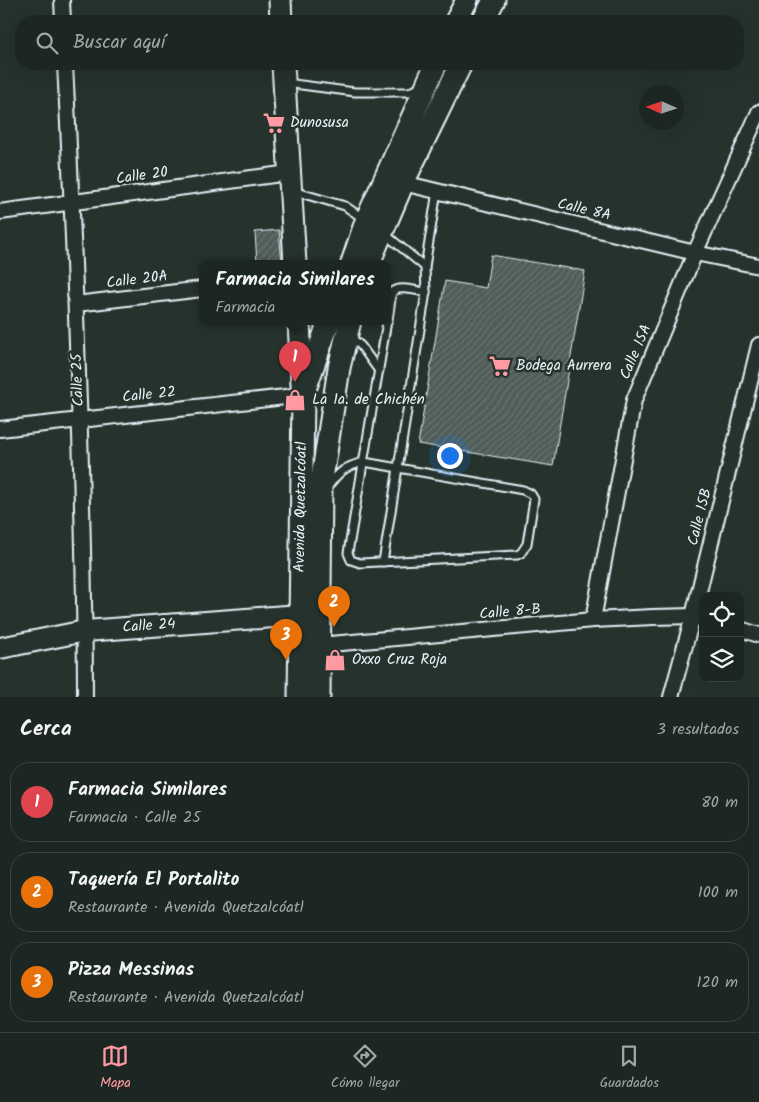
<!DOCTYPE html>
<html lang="es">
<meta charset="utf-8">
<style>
body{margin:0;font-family:Kalam,sans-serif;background:#252e2a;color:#f1f3f6}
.controls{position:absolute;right:15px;bottom:15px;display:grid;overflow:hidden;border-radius:10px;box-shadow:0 5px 20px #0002}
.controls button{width:45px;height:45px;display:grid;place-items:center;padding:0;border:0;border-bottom:1px solid #3a4340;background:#1c2622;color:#f1f3f6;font:25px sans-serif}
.compass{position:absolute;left:639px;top:85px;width:45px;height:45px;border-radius:50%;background:#1c2622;box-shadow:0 5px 20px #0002;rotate:273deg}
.you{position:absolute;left:449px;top:455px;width:18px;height:18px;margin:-12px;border:4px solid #fff;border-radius:50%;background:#1a73e8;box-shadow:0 0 0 8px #1a73e833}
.badge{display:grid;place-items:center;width:32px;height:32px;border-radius:50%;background:#ff9aa2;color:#fff;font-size:16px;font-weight:700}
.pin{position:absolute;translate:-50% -41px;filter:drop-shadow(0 1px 2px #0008)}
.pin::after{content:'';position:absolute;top:26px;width:18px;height:15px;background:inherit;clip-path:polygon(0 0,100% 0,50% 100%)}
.popup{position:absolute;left:199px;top:260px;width:192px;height:65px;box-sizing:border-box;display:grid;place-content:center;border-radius:10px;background:#1c2622;filter:drop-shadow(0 1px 4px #0005);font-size:16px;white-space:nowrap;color:#a0a5a5}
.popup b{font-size:19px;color:#f1f3f6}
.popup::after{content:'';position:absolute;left:50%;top:100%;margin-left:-10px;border:10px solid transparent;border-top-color:#1c2622}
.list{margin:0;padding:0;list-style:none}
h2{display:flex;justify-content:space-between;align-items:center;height:65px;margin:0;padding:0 20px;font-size:21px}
h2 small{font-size:16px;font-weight:400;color:#a0a5a5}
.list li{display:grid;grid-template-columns:32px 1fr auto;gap:15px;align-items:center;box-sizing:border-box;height:80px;margin:0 10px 10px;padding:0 10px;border:1px solid #3a4340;border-radius:20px}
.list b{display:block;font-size:19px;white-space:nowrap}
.list p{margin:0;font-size:16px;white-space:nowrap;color:#a0a5a5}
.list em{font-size:16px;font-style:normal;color:#a0a5a5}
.icon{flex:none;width:28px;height:28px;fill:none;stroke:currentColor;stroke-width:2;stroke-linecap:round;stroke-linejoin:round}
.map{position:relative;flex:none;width:759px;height:697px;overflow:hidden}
.search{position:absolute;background:#1c2622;box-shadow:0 5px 20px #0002;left:15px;right:15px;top:15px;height:55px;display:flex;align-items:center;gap:12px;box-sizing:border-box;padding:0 18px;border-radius:20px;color:#a0a5a5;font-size:19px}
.sheet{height:335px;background:#1c2622}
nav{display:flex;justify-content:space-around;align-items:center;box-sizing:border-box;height:70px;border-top:1px solid #3a4340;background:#1c2622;font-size:14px;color:#a0a5a5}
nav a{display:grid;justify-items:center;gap:2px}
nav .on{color:#ff9aa2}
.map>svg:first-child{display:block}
</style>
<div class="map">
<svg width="759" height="697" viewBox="0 0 759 697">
<defs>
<pattern id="building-hatch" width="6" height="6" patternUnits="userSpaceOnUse" patternTransform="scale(1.25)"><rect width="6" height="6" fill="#505c59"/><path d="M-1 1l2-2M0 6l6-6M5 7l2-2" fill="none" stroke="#697472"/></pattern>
</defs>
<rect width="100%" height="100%" fill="#26332d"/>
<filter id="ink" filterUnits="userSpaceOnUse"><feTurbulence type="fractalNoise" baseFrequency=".02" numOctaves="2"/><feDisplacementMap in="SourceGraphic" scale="10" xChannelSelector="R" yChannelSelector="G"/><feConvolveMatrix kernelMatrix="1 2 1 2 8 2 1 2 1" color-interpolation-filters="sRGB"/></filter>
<g filter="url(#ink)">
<g fill="url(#building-hatch)" stroke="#e8f1f8">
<polygon points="279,230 282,263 257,263 255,232"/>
<polygon points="491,255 585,271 553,466 418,444 445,281 486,288"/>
</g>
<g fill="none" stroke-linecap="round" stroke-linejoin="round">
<g stroke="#e8f1f8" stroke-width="11">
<g id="lane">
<polyline points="286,83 355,92 408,92 420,89"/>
<polyline points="293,191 345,206 364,219"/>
<polyline points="385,234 425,267"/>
<polyline points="426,292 425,267 437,191"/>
<polyline points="351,337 361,346 379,371"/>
<path d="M327,488C338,472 346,466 364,462L523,490L531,494L534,499L527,544L521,553L517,555L360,563L351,560L348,553L387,321"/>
<path d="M383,562L426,292C416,291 400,285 392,292L388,320"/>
</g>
</g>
<g stroke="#e8f1f8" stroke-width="18">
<g id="street">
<polyline points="62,0 63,21"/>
<path d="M65,64C72,198 77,332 81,466C83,543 85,620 85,697"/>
<polyline points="403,183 695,253 759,266"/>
<polyline points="0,212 289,173"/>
<polyline points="76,304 202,289"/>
<polyline points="0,429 303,395"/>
<polyline points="593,620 634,400 695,253 759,112"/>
<polyline points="740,629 759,635"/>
<polyline points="320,645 593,620 653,617 693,616 703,619"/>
<polyline points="671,697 693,616 759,345"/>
</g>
</g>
<g stroke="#e8f1f8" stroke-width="24">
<polyline id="secondary" points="0,648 85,631 300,615"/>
</g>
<g stroke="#e8f1f8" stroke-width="25">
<g id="primary">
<polyline points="280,0 281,21"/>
<polyline points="456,21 467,0"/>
<polyline points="483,21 494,0"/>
<polyline points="283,64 295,263"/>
<polyline points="352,263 366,221 436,64"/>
<polyline points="369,263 403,183 461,64"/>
<polyline points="299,321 302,385"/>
<polyline points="299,697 303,395 329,321"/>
<polyline points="319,697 321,485 339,368 350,321"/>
</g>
</g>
<use href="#lane" stroke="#26332d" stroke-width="7"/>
<use href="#street" stroke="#26332d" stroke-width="14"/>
<use href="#secondary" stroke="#26332d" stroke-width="20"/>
<use href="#primary" stroke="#26332d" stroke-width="21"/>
</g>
</g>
<defs>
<g id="supermarket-bare" transform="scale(1.725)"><path d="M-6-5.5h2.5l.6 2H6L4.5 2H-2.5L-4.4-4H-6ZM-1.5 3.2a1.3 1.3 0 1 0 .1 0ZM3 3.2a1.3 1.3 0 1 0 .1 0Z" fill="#ff9aa2" stroke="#26332d" stroke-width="2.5" paint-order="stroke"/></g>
<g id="shop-bare" transform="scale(1.725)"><path d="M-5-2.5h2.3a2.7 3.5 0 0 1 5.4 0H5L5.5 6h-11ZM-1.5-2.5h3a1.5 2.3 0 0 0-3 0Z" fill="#ff9aa2" stroke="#26332d" stroke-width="2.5" paint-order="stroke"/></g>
</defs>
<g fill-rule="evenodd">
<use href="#supermarket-bare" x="274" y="123"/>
<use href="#supermarket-bare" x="500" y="366"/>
<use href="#shop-bare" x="295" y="400"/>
<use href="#shop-bare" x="335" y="660"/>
</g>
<g text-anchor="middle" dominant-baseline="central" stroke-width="5" stroke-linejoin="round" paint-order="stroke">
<g font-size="15" fill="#e8f1f8" stroke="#26332d" text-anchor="start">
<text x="290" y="123">Dunosusa</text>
<text x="516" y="366">Bodega Aurrera</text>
<text x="312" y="400">La 1a. de Chichén</text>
<text x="352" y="660">Oxxo Cruz Roja</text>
</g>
<g font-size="15" fill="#e8f1f8" stroke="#26332d">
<text transform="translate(142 176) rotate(-8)">Calle 20</text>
<text transform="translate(584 210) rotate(13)">Calle 8A</text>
<text transform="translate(137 280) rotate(-7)">Calle 20A</text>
<text transform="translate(636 352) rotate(-67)">Calle 15A</text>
<text transform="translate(78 380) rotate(-92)">Calle 25</text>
<text transform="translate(149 395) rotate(-6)">Calle 22</text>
<text transform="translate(301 507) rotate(-89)">Avenida Quetzalcóatl</text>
<text transform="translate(700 517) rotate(-76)">Calle 15B</text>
<text transform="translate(510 612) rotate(-5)">Calle 8-B</text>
<text transform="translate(149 626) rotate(-4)">Calle 24</text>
</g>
</g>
</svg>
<div class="controls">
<button><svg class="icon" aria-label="locate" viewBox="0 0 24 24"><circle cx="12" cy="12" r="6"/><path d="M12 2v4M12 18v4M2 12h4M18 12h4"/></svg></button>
<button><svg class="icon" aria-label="layers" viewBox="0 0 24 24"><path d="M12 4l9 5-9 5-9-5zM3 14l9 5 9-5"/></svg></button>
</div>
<svg class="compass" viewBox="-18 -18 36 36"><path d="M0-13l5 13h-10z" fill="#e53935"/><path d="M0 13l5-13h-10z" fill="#a0a5a5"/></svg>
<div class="you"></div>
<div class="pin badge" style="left:295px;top:382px;background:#e0444e">1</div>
<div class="popup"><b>Farmacia Similares</b>Farmacia</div>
<div class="pin badge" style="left:334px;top:627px;background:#e8710a">2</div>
<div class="pin badge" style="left:286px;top:660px;background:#e8710a">3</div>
<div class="search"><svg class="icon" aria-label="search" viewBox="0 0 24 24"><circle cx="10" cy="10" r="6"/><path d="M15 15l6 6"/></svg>Buscar aquí</div>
</div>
<section class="sheet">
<h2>Cerca<small>3 resultados</small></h2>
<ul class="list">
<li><span class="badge" style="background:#e0444e">1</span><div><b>Farmacia Similares</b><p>Farmacia · Calle 25</p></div><em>80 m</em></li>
<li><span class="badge" style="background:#e8710a">2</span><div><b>Taquería El Portalito</b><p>Restaurante · Avenida Quetzalcóatl</p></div><em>100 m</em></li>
<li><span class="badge" style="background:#e8710a">3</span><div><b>Pizza Messinas</b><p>Restaurante · Avenida Quetzalcóatl</p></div><em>120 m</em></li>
</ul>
</section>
<nav>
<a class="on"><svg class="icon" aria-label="map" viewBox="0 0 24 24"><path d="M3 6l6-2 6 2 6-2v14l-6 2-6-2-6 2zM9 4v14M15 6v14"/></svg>Mapa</a>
<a><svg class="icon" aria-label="directions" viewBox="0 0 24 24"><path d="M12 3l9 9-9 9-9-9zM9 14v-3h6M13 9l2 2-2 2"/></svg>Cómo llegar</a>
<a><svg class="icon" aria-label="saved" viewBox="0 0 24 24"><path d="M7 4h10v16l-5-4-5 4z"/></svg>Guardados</a>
</nav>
